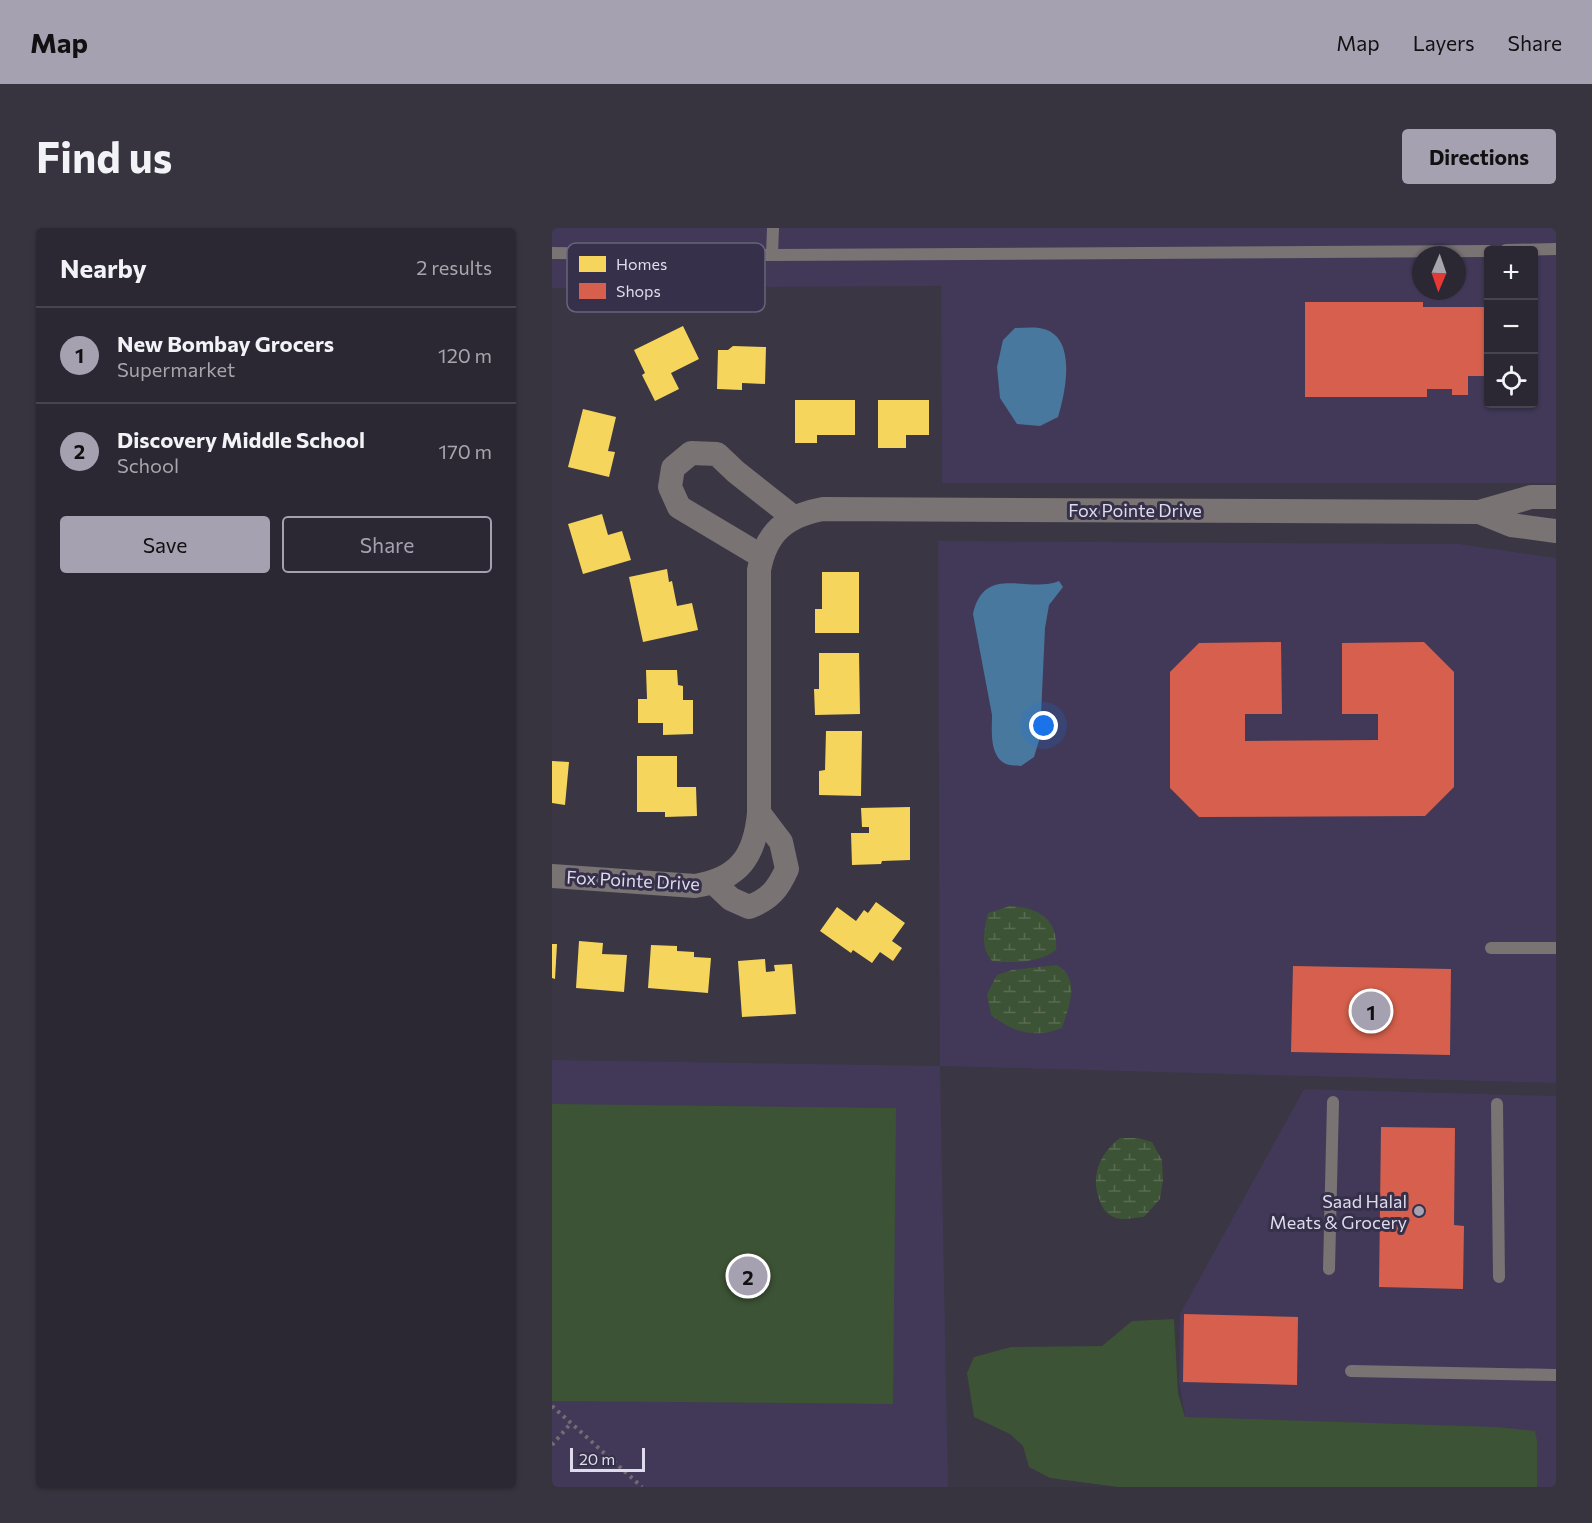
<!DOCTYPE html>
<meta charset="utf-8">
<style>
body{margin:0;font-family:Commissioner,sans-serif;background:#38343f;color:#f1f3f6}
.controls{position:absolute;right:18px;top:18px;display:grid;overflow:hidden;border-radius:6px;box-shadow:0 2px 4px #0004}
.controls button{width:54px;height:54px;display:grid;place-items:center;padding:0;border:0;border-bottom:2px solid #48444e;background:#2c2833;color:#f1f3f6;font:30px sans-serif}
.compass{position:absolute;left:860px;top:18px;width:54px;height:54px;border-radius:50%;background:#2c2833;box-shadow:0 2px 4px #0004;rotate:182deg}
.scale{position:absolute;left:18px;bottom:15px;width:75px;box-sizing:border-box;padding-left:6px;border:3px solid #dedbec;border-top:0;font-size:16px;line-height:21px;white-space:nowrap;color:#dedbec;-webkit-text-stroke:4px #37304a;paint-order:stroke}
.you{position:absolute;left:492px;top:498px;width:21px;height:21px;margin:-15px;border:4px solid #fff;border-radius:50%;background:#1a73e8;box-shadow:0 0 0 9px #1a73e833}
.badge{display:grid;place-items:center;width:39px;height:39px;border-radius:50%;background:#a5a1b1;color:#111;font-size:20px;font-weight:700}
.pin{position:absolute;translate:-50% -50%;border:3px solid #fff;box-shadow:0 2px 6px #0006}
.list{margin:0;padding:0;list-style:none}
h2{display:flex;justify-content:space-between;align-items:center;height:78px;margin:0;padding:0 24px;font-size:26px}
h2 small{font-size:20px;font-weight:400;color:#a6a6ac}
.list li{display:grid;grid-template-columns:39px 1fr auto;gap:18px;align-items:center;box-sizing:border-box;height:96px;padding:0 24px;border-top:2px solid #48444e}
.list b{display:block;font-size:22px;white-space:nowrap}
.list p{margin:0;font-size:20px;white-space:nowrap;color:#a6a6ac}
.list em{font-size:20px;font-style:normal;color:#a6a6ac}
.actions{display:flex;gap:12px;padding:18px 24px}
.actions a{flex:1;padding:14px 0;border:2px solid #a5a1b1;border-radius:6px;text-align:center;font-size:21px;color:#a5a1b1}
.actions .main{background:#a5a1b1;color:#111}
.icon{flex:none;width:33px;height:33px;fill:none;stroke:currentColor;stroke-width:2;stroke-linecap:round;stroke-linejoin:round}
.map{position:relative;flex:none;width:1004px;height:1259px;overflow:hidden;border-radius:6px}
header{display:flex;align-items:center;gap:36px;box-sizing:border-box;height:84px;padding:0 30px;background:#a5a1b1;color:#111}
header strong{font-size:28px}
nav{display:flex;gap:33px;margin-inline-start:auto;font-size:21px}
.intro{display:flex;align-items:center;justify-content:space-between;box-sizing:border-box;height:144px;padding:0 36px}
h1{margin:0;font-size:42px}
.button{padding:15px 27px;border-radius:6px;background:#a5a1b1;color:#111;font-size:21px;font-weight:700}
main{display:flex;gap:36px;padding:0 36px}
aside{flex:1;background:#2c2833;border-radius:6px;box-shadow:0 2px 4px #0004}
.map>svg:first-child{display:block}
</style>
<header>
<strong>Map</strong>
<nav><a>Map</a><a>Layers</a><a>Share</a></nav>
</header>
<div class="intro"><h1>Find us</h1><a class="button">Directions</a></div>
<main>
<aside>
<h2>Nearby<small>2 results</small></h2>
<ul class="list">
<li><span class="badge">1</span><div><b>New Bombay Grocers</b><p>Supermarket</p></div><em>120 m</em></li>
<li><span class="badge">2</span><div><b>Discovery Middle School</b><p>School</p></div><em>170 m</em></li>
</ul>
<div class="actions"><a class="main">Save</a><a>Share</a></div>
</aside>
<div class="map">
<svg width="1004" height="1259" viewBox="0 0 1004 1259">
<defs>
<pattern id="wetland-marsh" width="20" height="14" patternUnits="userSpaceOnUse" patternTransform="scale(1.5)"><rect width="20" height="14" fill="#3d5335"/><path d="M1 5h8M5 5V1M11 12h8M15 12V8" fill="none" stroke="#596b52"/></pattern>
</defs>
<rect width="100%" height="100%" fill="#3a3644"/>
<g fill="#413957" fill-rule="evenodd">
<path d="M0,0H1004V255H390L389,58L0,60ZM936,22H981V176H936ZM869,27H905V63H869Z"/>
<polygon points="386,313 907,316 1004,330 1004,855 388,838 396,1259 0,1259 0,832 388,838"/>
<polygon points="752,861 1004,868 1004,1259 646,1259 627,1154 628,1086"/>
</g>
<g fill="#3d5335">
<polygon points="0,876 344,880 341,1176 0,1173"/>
<polygon points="622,1091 626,1165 633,1189 944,1199 983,1203 985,1213 985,1259 566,1259 498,1250 477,1239 471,1218 458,1206 422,1189 415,1145 422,1129 459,1119 550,1118 580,1093"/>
</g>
<g fill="url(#wetland-marsh)">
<path d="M458,678C486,679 507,691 504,722C488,735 461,735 440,733C428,718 432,703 436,685Z"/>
<path d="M505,737C529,751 517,778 510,800C483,811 461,804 439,787L435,766L445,747L460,742Z"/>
<path d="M568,910H586L600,914L610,932L611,952L608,971L592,989C584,989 571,993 564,990C555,987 551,982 548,973C538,949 547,926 568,910Z"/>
</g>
<g fill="#49789f">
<path d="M463,100C471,100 479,99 487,100C526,105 514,163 506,189L488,198L465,196L448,170L445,139L451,112Z"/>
<path d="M507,353L511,359L497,377L493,400L488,509L482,529L469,538C465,537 458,538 454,536C437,528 440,502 440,487L421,386C432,335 477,366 507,353Z"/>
</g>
<g fill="#f6d55c">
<polygon points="131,98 147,131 119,145 127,161 103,173 90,147 93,145 82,122"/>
<polygon points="181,118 214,119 213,156 190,155 190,162 165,161 166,122 176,122"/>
<polygon points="243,172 303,172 303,207 265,207 265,215 243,215"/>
<polygon points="326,172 377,172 377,207 354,207 354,220 326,220"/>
<polygon points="31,181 64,189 56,223 63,224 57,249 16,239"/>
<polygon points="50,286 56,307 70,303 79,332 31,346 16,296"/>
<polygon points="115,341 117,354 120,353 125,378 140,375 146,402 91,414 77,349"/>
<polygon points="270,344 307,344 307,405 263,405 263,381 270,381"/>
<polygon points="267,425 307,425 308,486 263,487 262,461 267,461"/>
<polygon points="94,442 125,442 126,457 131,458 131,472 141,472 141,506 111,507 111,495 86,495 86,471 95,471"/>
<polygon points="274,503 310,503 309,568 267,567 267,543 273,542"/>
<polygon points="85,528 125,528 125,559 144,559 145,588 113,589 113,584 85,584"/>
<polygon points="0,533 17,534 13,577 0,575"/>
<polygon points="358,579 358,632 330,633 329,636 300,637 299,605 317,605 317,599 310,599 309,580"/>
<polygon points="324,674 353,695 340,713 350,720 341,733 328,724 320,735 301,722 299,725 268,703 285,679 304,693 312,682 316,685"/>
<polygon points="27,713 51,715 50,726 75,727 72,764 24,760"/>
<polygon points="0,716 5,716 3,751 0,750"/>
<polygon points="99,717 125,718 125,723 142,724 142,729 159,730 156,765 96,760"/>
<polygon points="213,731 214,744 223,743 222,737 240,736 244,786 190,789 186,733"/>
</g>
<g fill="#d6604d">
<polygon points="753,74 871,74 871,79 933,79 933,148 916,148 916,167 900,167 900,161 875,161 875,169 753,169"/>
<polygon points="729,414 730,486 693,486 693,513 826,512 826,486 790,486 790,415 872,414 902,444 902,559 873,588 647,589 618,560 618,444 647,415"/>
<polygon points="741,738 899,741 898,827 739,824"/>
<polygon points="829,899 903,900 902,997 912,998 911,1061 827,1059"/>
<polygon points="632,1086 746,1089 745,1157 631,1154"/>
</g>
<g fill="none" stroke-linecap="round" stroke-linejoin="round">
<g stroke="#706d72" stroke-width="4" stroke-dasharray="3 4.5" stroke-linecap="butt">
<polyline points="0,1178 90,1259"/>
<polyline points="0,1217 19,1195"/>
</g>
<g stroke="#797374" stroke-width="12">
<polyline points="221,0 220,27 936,23"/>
<polyline points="954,22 1004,21"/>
<polyline points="0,25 220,27"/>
<polyline points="939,720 1004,720"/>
<polyline points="945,876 947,1049"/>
<polyline points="777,1041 781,874"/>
<polyline points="799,1143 1004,1147"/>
</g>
<g stroke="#797374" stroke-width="24">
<polyline points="1004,269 979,269 927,284 959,297 1004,303"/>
<polyline points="209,328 127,279 118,259 121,240 139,225 165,226 184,244 241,289"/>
<path d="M0,648L143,658C187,651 203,628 207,585V342C214,304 234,288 271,281L927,284"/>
<path d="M162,655L179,671L197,679C218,671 226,661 235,641L229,614L207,585"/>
</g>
</g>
<circle fill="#a5a1b1" stroke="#37304a" stroke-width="2" cx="867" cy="983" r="6"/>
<g text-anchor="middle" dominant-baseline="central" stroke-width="6" stroke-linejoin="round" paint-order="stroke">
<g font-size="18" fill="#dedbec" stroke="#37304a">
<text x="583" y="282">Fox Pointe Drive</text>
<text transform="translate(81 652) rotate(3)">Fox Pointe Drive</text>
</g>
<g font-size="18" fill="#dedbec" stroke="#37304a" text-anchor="end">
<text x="855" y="973">Saad Halal<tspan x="855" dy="21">Meats &amp; Grocery</tspan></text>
</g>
</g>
<rect x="15" y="15" width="198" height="69" rx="9" fill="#37304a" stroke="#69637b" stroke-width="1.5"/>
<rect x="27" y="28" width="27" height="16" fill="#f6d55c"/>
<rect x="27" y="55" width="27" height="16" fill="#d6604d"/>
<g font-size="16" fill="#dedbec">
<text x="64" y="42">Homes</text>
<text x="64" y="69">Shops</text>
</g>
</svg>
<div class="controls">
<button>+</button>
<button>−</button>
<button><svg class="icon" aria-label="locate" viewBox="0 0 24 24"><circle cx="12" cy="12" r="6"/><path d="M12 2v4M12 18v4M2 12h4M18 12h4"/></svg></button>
</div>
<svg class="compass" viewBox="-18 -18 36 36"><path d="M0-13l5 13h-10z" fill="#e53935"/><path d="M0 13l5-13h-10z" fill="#a6a6ac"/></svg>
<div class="scale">20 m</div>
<div class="you"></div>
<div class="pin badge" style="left:819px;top:783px">1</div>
<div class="pin badge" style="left:196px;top:1048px">2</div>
</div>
</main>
